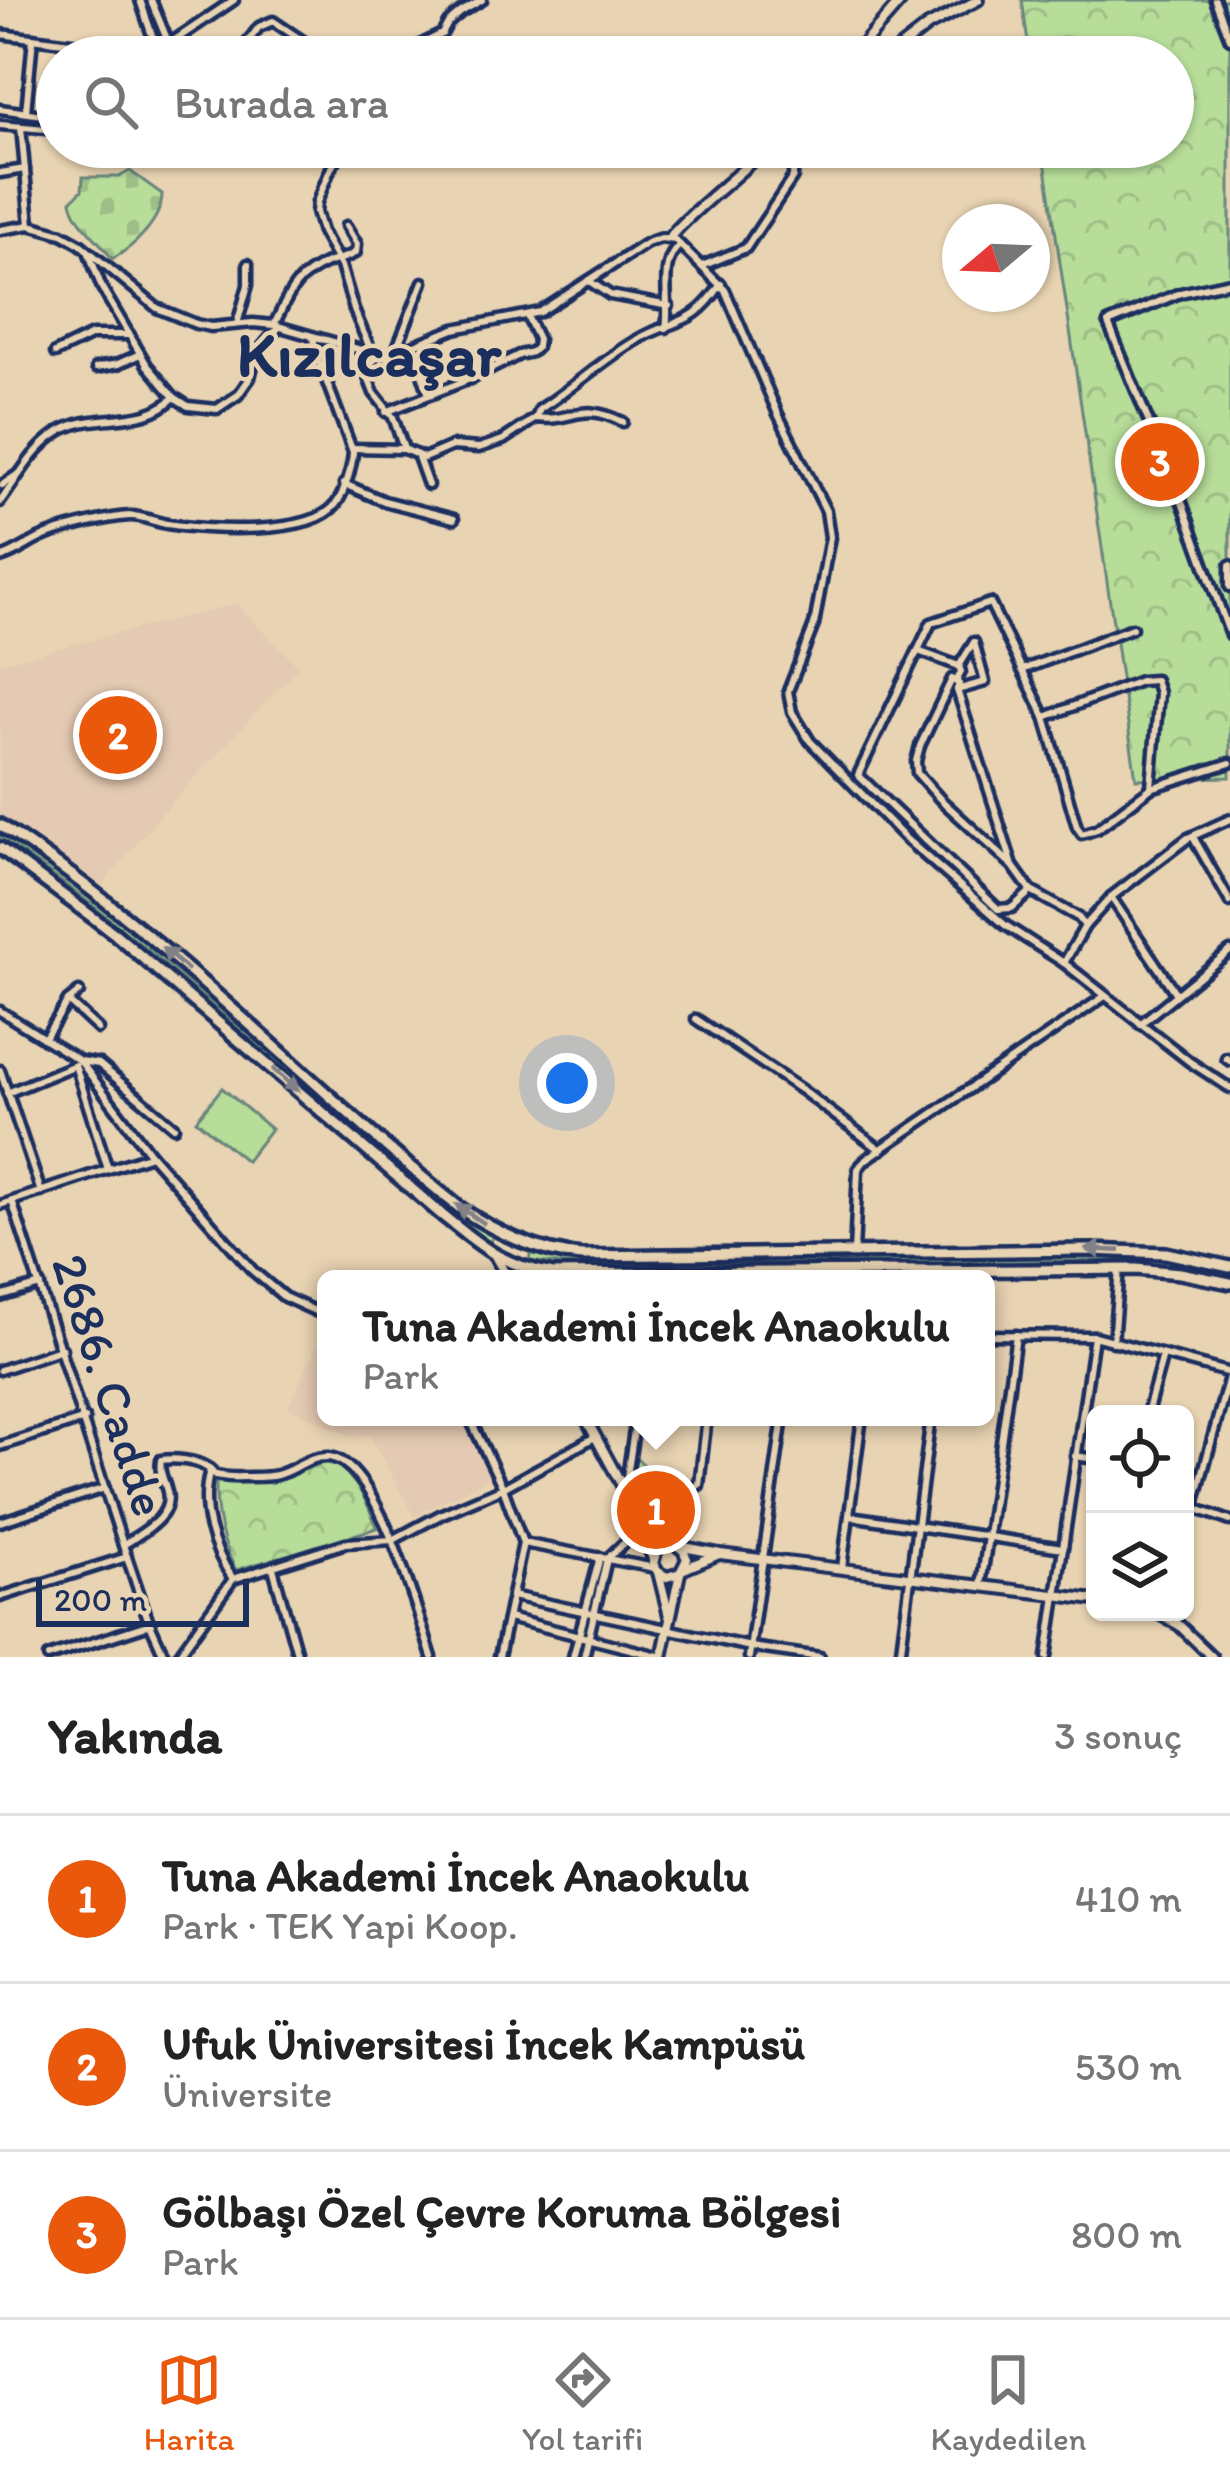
<!DOCTYPE html>
<html lang="tr">
<meta charset="utf-8">
<style>
body{margin:0;font-family:Itim,sans-serif;background:#f6f6f6;color:#222}
.controls{position:absolute;right:36px;bottom:36px;display:grid;overflow:hidden;border-radius:18px;box-shadow:0 3px 9px #0004}
.controls button{width:108px;height:108px;display:grid;place-items:center;padding:0;border:0;border-bottom:3px solid #e0e0e0;background:#fff;color:#222;font:60px sans-serif}
.compass{position:absolute;left:942px;top:204px;width:108px;height:108px;border-radius:50%;background:#fff;box-shadow:0 3px 9px #0004;rotate:251deg}
.scale{position:absolute;left:36px;bottom:30px;width:213px;box-sizing:border-box;padding-left:12px;border:6px solid #1b2f5e;border-top:0;font-size:33px;line-height:42px;white-space:nowrap;color:#1b2f5e;-webkit-text-stroke:9px #e8d3b2;paint-order:stroke}
.you{position:absolute;left:567px;top:1083px;width:42px;height:42px;margin:-30px;border:9px solid #fff;border-radius:50%;background:#1a73e8;box-shadow:0 0 0 18px #1a73e833}
.badge{display:grid;place-items:center;width:78px;height:78px;border-radius:50%;background:#ea580c;color:#fff;font-size:39px;font-weight:700}
.pin{position:absolute;translate:-50% -50%;border:6px solid #fff;box-shadow:0 3px 12px #0006}
.popup{position:absolute;left:317px;top:1270px;width:678px;height:156px;box-sizing:border-box;display:grid;place-content:center;border-radius:18px;background:#fff;filter:drop-shadow(0 3px 9px #0005);font-size:39px;white-space:nowrap;color:#767676}
.popup b{font-size:45px;color:#222}
.popup::after{content:'';position:absolute;left:50%;top:100%;margin-left:-24px;border:24px solid transparent;border-top-color:#fff}
.list{margin:0;padding:0;list-style:none}
h2{display:flex;justify-content:space-between;align-items:center;height:156px;margin:0;padding:0 48px;font-size:51px}
h2 small{font-size:39px;font-weight:400;color:#767676}
.list li{display:grid;grid-template-columns:78px 1fr auto;gap:36px;align-items:center;box-sizing:border-box;height:168px;padding:0 48px;border-top:3px solid #e0e0e0}
.list b{display:block;font-size:45px;white-space:nowrap}
.list p{margin:0;font-size:39px;white-space:nowrap;color:#767676}
.list em{font-size:39px;font-style:normal;color:#767676}
.icon{flex:none;width:66px;height:66px;fill:none;stroke:currentColor;stroke-width:2;stroke-linecap:round;stroke-linejoin:round}
.map{position:relative;flex:none;width:1230px;height:1657px;overflow:hidden}
.search{position:absolute;background:#fff;box-shadow:0 3px 9px #0004;left:36px;right:36px;top:36px;height:132px;display:flex;align-items:center;gap:30px;box-sizing:border-box;padding:0 42px;border-radius:66px;color:#767676;font-size:45px}
.sheet{height:660px;background:#fff}
nav{display:flex;justify-content:space-around;align-items:center;box-sizing:border-box;height:168px;border-top:3px solid #e0e0e0;background:#fff;font-size:33px;color:#767676}
nav a{display:grid;justify-items:center;gap:6px}
nav .on{color:#ea580c}
.map>svg:first-child{display:block}
</style>
<div class="map">
<svg width="1230" height="1657" viewBox="0 0 1230 1657">
<defs>
<pattern id="grass-dots" width="8" height="8" patternUnits="userSpaceOnUse" patternTransform="scale(3)"><rect width="8" height="8" fill="#b7dd99"/><path d="M2 2h.1M6 6h.1" fill="none" stroke="#9dbe86" stroke-width="1.8" stroke-linecap="round"/></pattern>
<pattern id="cemetery-stones" width="16" height="16" patternUnits="userSpaceOnUse" patternTransform="scale(3)"><rect width="16" height="16" fill="#b7dd99"/><path d="M2 7V4a2 2 0 0 1 4 0v3zM10 15v-3a2 2 0 0 1 4 0v3z" fill="#9dbe86"/></pattern>
<pattern id="park-crowns" width="20" height="18" patternUnits="userSpaceOnUse" patternTransform="scale(3)"><rect width="20" height="18" fill="#b7dd99"/><path d="M2 6a3 3 0 1 1 6 0M12 15a3 3 0 1 1 6 0" fill="none" stroke="#9dbe86"/></pattern>
</defs>
<rect width="100%" height="100%" fill="#e8d3b2"/>
<filter id="ink" filterUnits="userSpaceOnUse"><feTurbulence type="fractalNoise" baseFrequency=".00833" numOctaves="2"/><feDisplacementMap in="SourceGraphic" scale="24" xChannelSelector="R" yChannelSelector="G"/><feConvolveMatrix kernelMatrix="1 2 1 2 8 2 1 2 1" color-interpolation-filters="sRGB"/></filter>
<g filter="url(#ink)">
<g fill="#e4cab2">
<polygon points="236,604 299,667 172,802 102,885 0,820 0,663"/>
<polygon points="326,1327 326,1417 462,1417 495,1475 414,1516 369,1434 355,1438 288,1407"/>
</g>
<g fill="url(#grass-dots)" stroke="#69867c" stroke-width="3">
<path d="M0,833L51,868L129,929L451,1209L493,1236L489,1245C322,1115 176,956 0,838Z"/>
<polygon points="531,1250 551,1257 586,1261 1150,1257 1230,1273 1230,1275 1175,1264 1099,1261 575,1266 529,1261"/>
</g>
<path fill="url(#cemetery-stones)" stroke="#69867c" stroke-width="3" d="M130,171L162,194C162,220 134,247 112,259C99,238 76,225 71,201L82,190L83,177H119Z"/>
<g fill="url(#park-crowns)" stroke="#69867c" stroke-width="3">
<polygon points="1022,0 1230,0 1230,777 1136,779 1043,147 1173,147 1173,57 1030,57"/>
<polygon points="633,1455 673,1491 661,1531 627,1488"/>
<path d="M334,1462C358,1481 367,1501 377,1528L236,1570C222,1544 215,1511 216,1482L275,1480L318,1463Z"/>
</g>
<polygon fill="#b7dd99" stroke="#69867c" stroke-width="3" points="222,1088 271,1129 246,1161 196,1120"/>
<g fill="none" stroke-linecap="round" stroke-linejoin="round">
<g stroke="#1b2f5e" stroke-width="15">
<g id="minor">
<polyline points="140,0 158,53"/>
<polyline points="151,0 169,44"/>
<polyline points="1215,0 1230,39"/>
<polyline points="0,34 158,54"/>
<polyline points="414,48 442,34 448,23 461,12 482,0"/>
<polyline points="171,51 169,44 234,0"/>
<polyline points="236,57 259,27 273,21 327,57"/>
<polyline points="0,109 57,117"/>
<polyline points="26,112 33,38"/>
<polyline points="0,125 57,130"/>
<polyline points="21,127 30,225"/>
<polyline points="344,147 330,170 317,202 316,212 322,232 341,266 354,310 372,353"/>
<polyline points="0,173 25,169"/>
<polyline points="0,230 30,225 62,234 80,244 157,308 196,324 211,327 253,323 274,325 385,357 454,329 540,312 647,243 661,238 675,240 725,290 778,414 826,511 830,537 814,625 788,691 792,712 810,741 906,839 1005,925 1064,963 1190,1062 1230,1088"/>
<polyline points="88,251 102,288 147,365 174,397 188,406 217,409 238,395 250,378 256,354 279,327"/>
<polyline points="702,266 746,248 793,177 794,147"/>
<polyline points="589,281 610,295 669,306"/>
<polyline points="1230,282 1180,293 1108,323 1183,505 1230,635"/>
<polyline points="237,324 248,285 248,264"/>
<path d="M274,325C289,295 293,278 327,263C338,259 346,259 356,252L357,244L346,226"/>
<path d="M666,328C671,301 657,263 680,245"/>
<polyline points="413,347 429,395"/>
<polyline points="55,353 92,335 130,335"/>
<polyline points="394,355 423,282"/>
<path d="M379,356L371,363L367,375L374,393L393,417L404,449L424,458L452,446L479,448L503,440L536,418L540,409C573,388 601,361 635,341C674,317 691,330 721,284"/>
<polyline points="96,368 118,364 140,354"/>
<polyline points="386,412 475,377 519,355 532,352 537,347 538,339 527,316"/>
<path d="M536,418C574,423 579,400 623,422"/>
<polyline points="352,448 403,449"/>
<polyline points="418,457 428,485"/>
<polyline points="344,484 384,501 454,519"/>
<polyline points="2,485 17,475"/>
<path d="M0,502C17,479 32,450 56,434C92,408 143,431 174,397"/>
<path d="M0,558C18,553 32,540 50,534C67,528 113,516 131,516C142,516 155,522 167,524C204,530 311,537 336,504C345,492 352,467 353,452L318,359L313,338"/>
<polyline points="1230,565 1230,587"/>
<polyline points="918,651 959,666 961,672 957,680"/>
<polyline points="1022,670 1132,628"/>
<polyline points="957,690 985,682 974,642 959,666"/>
<polyline points="1045,717 1140,681 1155,680 1159,693 1151,787"/>
<polyline points="1193,837 1230,902"/>
<polyline points="1013,866 957,690 959,684 952,679 920,746 916,761 917,773 941,800 1013,866 1031,891 1078,917 1085,926"/>
<polyline points="1031,891 1012,908 998,909 858,775 931,623 990,603 1045,717 1077,827 1082,834 1097,829 1151,788 1230,763"/>
<polyline points="1111,897 1176,994"/>
<polyline points="1064,963 1085,926 1111,897 1188,838 1230,819"/>
<polyline points="68,1001 98,1029"/>
<polyline points="0,1011 80,1061 151,1155 253,1271 284,1297 326,1316"/>
<polyline points="696,1019 803,1091 881,1150"/>
<polyline points="1140,1024 1230,951"/>
<polyline points="44,1039 68,1001 79,992"/>
<polyline points="1226,1058 1230,1061"/>
<polyline points="80,1061 99,1064 174,1127"/>
<polyline points="0,1070 41,1192"/>
<polyline points="7,1093 75,1065 108,1169"/>
<polyline points="12,1201 123,1545 148,1619 165,1657"/>
<polyline points="0,1205 151,1155"/>
<polyline points="854,1252 858,1169 865,1160 1105,996"/>
<polyline points="0,1297 40,1285"/>
<polyline points="986,1335 1094,1336 1230,1373 1195,1501 1197,1509 1230,1521"/>
<polyline points="1113,1342 1119,1269"/>
<polyline points="0,1370 62,1349"/>
<polyline points="1147,1414 1163,1355"/>
<polyline points="469,1417 503,1488 523,1543 499,1657"/>
<polyline points="0,1446 85,1419"/>
<polyline points="1075,1456 1095,1459"/>
<path d="M210,1470C199,1507 212,1548 233,1579"/>
<polyline points="625,1490 636,1417"/>
<polyline points="850,1516 1063,1548"/>
<polyline points="0,1522 105,1488"/>
<polyline points="663,1535 672,1503 680,1493 699,1485 707,1417"/>
<polyline points="523,1543 655,1568"/>
<path d="M123,1545C143,1532 176,1516 166,1488C163,1477 159,1472 161,1460C175,1458 195,1460 206,1467C218,1474 208,1474 222,1476C231,1478 241,1477 250,1477C259,1477 269,1477 277,1475C296,1470 308,1456 329,1457C378,1462 418,1615 432,1657"/>
<polyline points="273,1568 298,1657"/>
<polyline points="842,1568 862,1417"/>
<polyline points="981,1586 1016,1335"/>
<polyline points="512,1596 751,1647 820,1657"/>
<polyline points="0,1597 127,1557"/>
<polyline points="508,1618 662,1657"/>
<polyline points="48,1657 150,1624"/>
<polyline points="177,1657 233,1579 346,1543 393,1540 442,1514 503,1488 595,1437"/>
<polyline points="573,1657 600,1557"/>
<polyline points="584,1657 607,1559 640,1528"/>
<polyline points="749,1657 783,1417"/>
<polyline points="900,1657 931,1417"/>
<polyline points="1047,1657 1094,1336"/>
</g>
</g>
<g stroke="#1b2f5e" stroke-width="16">
<g id="tertiary">
<polyline points="852,57 902,0"/>
<polyline points="888,57 928,26 978,0"/>
<path d="M669,238C698,204 736,179 766,147"/>
<polyline points="679,1546 720,1554 1095,1600"/>
<polyline points="684,1569 719,1554"/>
<polyline points="1155,1612 1179,1625 1212,1657"/>
</g>
</g>
<g stroke="#1b2f5e" stroke-width="16">
<g id="secondary">
<polyline points="495,1256 508,1279"/>
<polyline points="585,1417 631,1502 653,1559"/>
<polyline points="631,1502 656,1530 683,1550 687,1559 680,1573 662,1657"/>
<polyline points="673,1543 665,1544 657,1549 653,1564 658,1572 667,1577 680,1573"/>
<polyline points="658,1572 669,1616"/>
</g>
</g>
<g stroke="#1b2f5e" stroke-width="18">
<g id="primary">
<path d="M0,825C168,934 304,1083 460,1208C495,1232 539,1253 582,1256L1092,1250L1166,1253L1230,1267"/>
<path d="M0,848L115,934L442,1215C484,1248 499,1264 553,1274L1136,1269L1180,1273L1230,1283"/>
</g>
</g>
<use href="#minor" stroke="#e8d3b2" stroke-width="6"/>
<use href="#tertiary" stroke="#e8d3b2" stroke-width="8"/>
<use href="#secondary" stroke="#e8d3b2" stroke-width="8"/>
<use href="#primary" stroke="#e8d3b2" stroke-width="9"/>
</g>
<defs><path id="oneway-solid" d="M-6-.8H1V-3.2L6.5 0L1 3.2V.8H-6Z" transform="scale(3)"/></defs>
<g fill="#828188">
<use href="#oneway-solid" transform="translate(175 959) rotate(-139)"/>
<use href="#oneway-solid" transform="translate(286 1080) rotate(41)"/>
<use href="#oneway-solid" transform="translate(470 1214) rotate(-146)"/>
<use href="#oneway-solid" transform="translate(1103 1250) rotate(-178)"/>
</g>
</g>
<g text-anchor="middle" dominant-baseline="central" stroke-width="9" stroke-linejoin="round" paint-order="stroke">
<g font-size="51" fill="#1b2f5e" stroke="#e8d3b2">
<text transform="translate(110 1385) rotate(72)">2686. Cadde</text>
</g>
<g font-size="63" font-weight="bold" fill="#1b2f5e" stroke="#e8d3b2">
<text x="369" y="354">Kızılcaşar</text>
</g>
</g>
</svg>
<div class="controls">
<button><svg class="icon" aria-label="locate" viewBox="0 0 24 24"><circle cx="12" cy="12" r="6"/><path d="M12 2v4M12 18v4M2 12h4M18 12h4"/></svg></button>
<button><svg class="icon" aria-label="layers" viewBox="0 0 24 24"><path d="M12 4l9 5-9 5-9-5zM3 14l9 5 9-5"/></svg></button>
</div>
<svg class="compass" viewBox="-18 -18 36 36"><path d="M0-13l5 13h-10z" fill="#e53935"/><path d="M0 13l5-13h-10z" fill="#767676"/></svg>
<div class="scale">200 m</div>
<div class="you"></div>
<div class="pin badge" style="left:656px;top:1510px">1</div>
<div class="popup"><b>Tuna Akademi İncek Anaokulu</b>Park</div>
<div class="pin badge" style="left:118px;top:735px">2</div>
<div class="pin badge" style="left:1160px;top:462px">3</div>
<div class="search"><svg class="icon" aria-label="search" viewBox="0 0 24 24"><circle cx="10" cy="10" r="6"/><path d="M15 15l6 6"/></svg>Burada ara</div>
</div>
<section class="sheet">
<h2>Yakında<small>3 sonuç</small></h2>
<ul class="list">
<li><span class="badge">1</span><div><b>Tuna Akademi İncek Anaokulu</b><p>Park · TEK Yapi Koop.</p></div><em>410 m</em></li>
<li><span class="badge">2</span><div><b>Ufuk Üniversitesi İncek Kampüsü</b><p>Üniversite</p></div><em>530 m</em></li>
<li><span class="badge">3</span><div><b>Gölbaşı Özel Çevre Koruma Bölgesi</b><p>Park</p></div><em>800 m</em></li>
</ul>
</section>
<nav>
<a class="on"><svg class="icon" aria-label="map" viewBox="0 0 24 24"><path d="M3 6l6-2 6 2 6-2v14l-6 2-6-2-6 2zM9 4v14M15 6v14"/></svg>Harita</a>
<a><svg class="icon" aria-label="directions" viewBox="0 0 24 24"><path d="M12 3l9 9-9 9-9-9zM9 14v-3h6M13 9l2 2-2 2"/></svg>Yol tarifi</a>
<a><svg class="icon" aria-label="saved" viewBox="0 0 24 24"><path d="M7 4h10v16l-5-4-5 4z"/></svg>Kaydedilen</a>
</nav>
